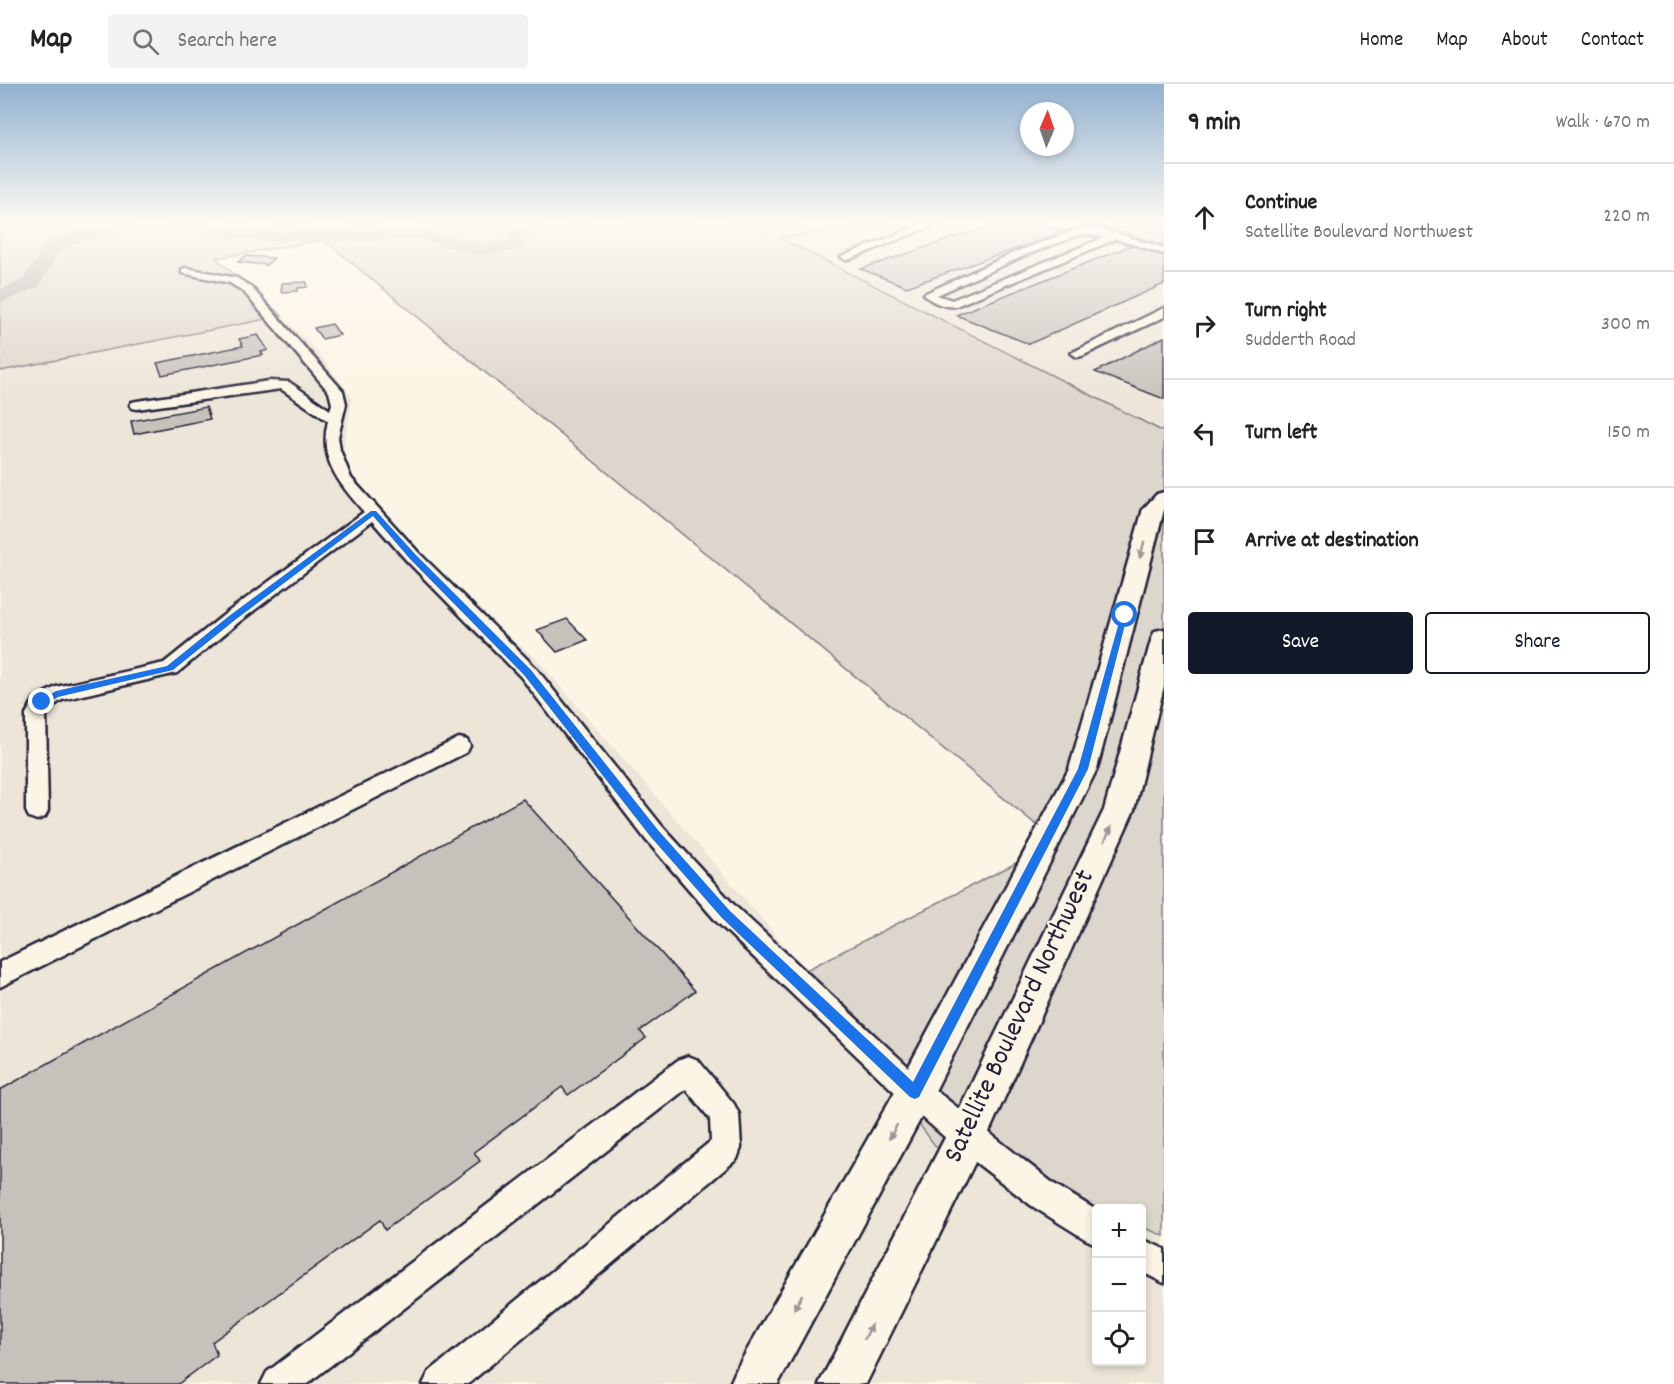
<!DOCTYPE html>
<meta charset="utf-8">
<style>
body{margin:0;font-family:Dekko,sans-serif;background:#f2f2f2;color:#222}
.controls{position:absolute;right:18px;bottom:18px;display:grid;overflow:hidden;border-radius:6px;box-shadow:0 3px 9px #0003}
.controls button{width:54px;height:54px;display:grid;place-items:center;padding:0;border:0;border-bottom:2px solid #e0e0e0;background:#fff;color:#222;font:30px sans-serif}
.compass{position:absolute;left:1020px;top:18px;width:54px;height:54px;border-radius:50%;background:#fff;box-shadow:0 3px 9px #0003;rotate:2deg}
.stop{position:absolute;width:18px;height:18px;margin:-14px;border:4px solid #1a73e8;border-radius:50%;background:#fff}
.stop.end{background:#1a73e8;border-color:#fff;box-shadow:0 2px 6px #0008}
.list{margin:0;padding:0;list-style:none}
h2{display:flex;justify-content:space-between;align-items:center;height:78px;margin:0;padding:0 24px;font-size:26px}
h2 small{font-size:20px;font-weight:400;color:#767676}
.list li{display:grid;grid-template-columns:39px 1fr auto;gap:18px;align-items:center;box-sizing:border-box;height:108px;padding:0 24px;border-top:2px solid #e0e0e0}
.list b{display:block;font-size:22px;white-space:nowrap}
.list p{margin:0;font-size:20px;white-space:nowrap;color:#767676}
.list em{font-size:20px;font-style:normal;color:#767676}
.actions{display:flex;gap:12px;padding:18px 24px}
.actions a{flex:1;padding:14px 0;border:2px solid #111827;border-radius:6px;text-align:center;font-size:21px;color:#111827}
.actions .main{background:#111827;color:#fff}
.icon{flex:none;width:33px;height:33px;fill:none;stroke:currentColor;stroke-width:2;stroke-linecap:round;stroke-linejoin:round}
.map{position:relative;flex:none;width:1164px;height:1300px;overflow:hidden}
header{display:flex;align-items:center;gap:36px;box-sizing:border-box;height:84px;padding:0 30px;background:#fff;border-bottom:2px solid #e0e0e0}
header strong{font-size:28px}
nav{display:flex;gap:33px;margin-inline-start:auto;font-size:21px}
.search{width:420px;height:54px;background:#f2f2f2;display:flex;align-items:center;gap:15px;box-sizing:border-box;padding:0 21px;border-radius:6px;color:#767676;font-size:22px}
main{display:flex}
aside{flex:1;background:#fff}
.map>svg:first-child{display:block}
</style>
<header>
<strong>Map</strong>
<div class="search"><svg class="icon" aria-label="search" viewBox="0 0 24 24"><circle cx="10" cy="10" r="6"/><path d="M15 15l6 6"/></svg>Search here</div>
<nav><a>Home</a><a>Map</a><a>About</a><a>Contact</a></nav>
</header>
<main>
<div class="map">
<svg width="1164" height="1300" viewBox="0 0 1164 1300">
<rect width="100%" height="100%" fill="#fcf5e5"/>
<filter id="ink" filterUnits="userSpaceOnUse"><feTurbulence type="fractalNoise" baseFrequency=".0167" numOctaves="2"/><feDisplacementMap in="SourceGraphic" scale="12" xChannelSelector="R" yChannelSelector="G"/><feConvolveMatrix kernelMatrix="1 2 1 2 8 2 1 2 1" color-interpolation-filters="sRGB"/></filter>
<g filter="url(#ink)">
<g fill="#ece5d8">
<polygon points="885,139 1081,139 1164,160 1164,348 779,154"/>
<polygon points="282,232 317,267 352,314 338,396 400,449 451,510 536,574 806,886 936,1063 1096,1125 1096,1278 1142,1278 1142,1143 1164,1152 1164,1300 0,1300 0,287"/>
</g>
<g fill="#dcd6cc" stroke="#7f7c84" stroke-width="1.5">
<polygon points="0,139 885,139 780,154 1164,348 1164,1152 1142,1143 1142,1124 1096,1125 936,1063 806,886 1057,758 324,156 216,174 282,232 0,287"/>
<polygon points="1081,139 1164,139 1164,160"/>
</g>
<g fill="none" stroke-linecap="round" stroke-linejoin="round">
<g fill="#b2adab" fill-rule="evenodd">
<polygon points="101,139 129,139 126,143 70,161 57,171 37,204 0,219 0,206 23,196 43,164 56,153"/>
<polygon points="193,139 222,139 262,147 424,146 480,160 506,157 509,155 510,139 528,139 527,157 518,166 480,172 423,156 262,157 236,154 196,143"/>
</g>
</g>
<g fill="#c6c1bb" stroke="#22223b" stroke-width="1.5">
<polygon points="998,139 1043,139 1066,147 907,203 861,185"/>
<polygon points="1132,161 1164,171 1164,200 1029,260 956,231"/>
<polygon points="246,172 274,174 266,181 238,178"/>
<polygon points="307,198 307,203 298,204 298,207 281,208 282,199"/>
<polygon points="332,240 340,251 322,255 314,244"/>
<polygon points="258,251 268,266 261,268 263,271 162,291 157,279 243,262 239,255"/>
<polygon points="1164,253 1164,315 1095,288"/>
<polygon points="206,323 210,335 134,350 131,337"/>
<polygon points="567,535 587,556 557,568 537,546"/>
<polygon points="523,715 695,907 640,947 646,954 568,1011 562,1003 474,1068 480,1077 385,1146 380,1136 212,1258 217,1271 178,1300 0,1300 0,1006"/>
</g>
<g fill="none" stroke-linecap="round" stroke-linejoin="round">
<g stroke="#22223b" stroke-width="5">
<g id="minor">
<polygon points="925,139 939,139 850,175 846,176 841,173"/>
<path d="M1091,144L1116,149L1164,164V170L1116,155L956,222C946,224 930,218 924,210L1018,167L1077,145ZM1082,150L1105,153L952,216L937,211L1026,171Z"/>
<path d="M186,184L237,194L251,203L343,307L346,320L338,353L340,366L351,394L419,469L535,583L662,742L735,822L925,998L1054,1100L1096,1126V1160L1085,1155L1032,1122L956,1063L905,1018L717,838L646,756L521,593L407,477L372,437L239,538L177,589L62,616L50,624L46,630L48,727L45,733L37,736L29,733L26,727V630L35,614L56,603L164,579L225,530L364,428C340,400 318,376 328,337L281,305L137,325L132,324L130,321L132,318L137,317L269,297L289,298L330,326L332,320L329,308L243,207L230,199L182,189V185Z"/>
<polygon points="1164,224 1164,233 1082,272 1077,273 1071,269"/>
<polygon points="459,654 467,656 470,662 467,668 0,903 0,878"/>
<polygon points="688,972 698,976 734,1020 739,1030 741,1064 737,1075 468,1300 423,1300 429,1288 711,1057 710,1035 686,1005 307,1300 261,1300 267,1288 678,976"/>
<polygon points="1142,1155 1164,1165 1164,1199 1142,1188"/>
</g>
</g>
<g stroke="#22223b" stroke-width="5">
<g id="major">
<polygon points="1164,408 1164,426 1097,685 928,1021 778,1300 730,1300 737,1284 902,995 1069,685 1143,425 1157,410"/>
<polygon points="1164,545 1164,602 1134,726 981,1066 866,1300 819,1300 953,1038 1104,726 1152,553 1155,547"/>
</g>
</g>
<use href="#minor" fill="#fcf5e5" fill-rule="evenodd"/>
<use href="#major" fill="#fcf5e5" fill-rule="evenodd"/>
</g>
<defs><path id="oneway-solid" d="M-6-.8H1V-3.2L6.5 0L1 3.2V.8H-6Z" transform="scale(1.5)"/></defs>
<g fill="#9a9698">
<use href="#oneway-solid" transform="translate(1142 466) rotate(105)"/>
<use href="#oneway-solid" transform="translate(1108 750) rotate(-65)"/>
<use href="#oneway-solid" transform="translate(893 1048) rotate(119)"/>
<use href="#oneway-solid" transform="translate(798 1218) rotate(119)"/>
<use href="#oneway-solid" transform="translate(868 1248) rotate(-63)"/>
</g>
</g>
<linearGradient id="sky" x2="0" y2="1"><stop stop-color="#92b1d0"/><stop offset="0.43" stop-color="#fefaf3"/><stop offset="1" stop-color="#fefaf3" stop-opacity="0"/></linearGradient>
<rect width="1164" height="321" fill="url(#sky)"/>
<polygon fill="#1a73e8" points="371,427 376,427 416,471 531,586 658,746 730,827 913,998 1078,685 1121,531 1128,529 1088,685 919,1013 915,1015 910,1013 722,834 650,752 524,591 410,475 373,432 235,536 173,586 58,613 42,622 37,618 56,607 167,582 229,532"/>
<g text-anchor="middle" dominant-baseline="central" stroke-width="4.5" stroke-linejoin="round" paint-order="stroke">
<g font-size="28" fill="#22223b" stroke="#fcf5e5">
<text transform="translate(1021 933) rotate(-65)">Satellite Boulevard Northwest</text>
</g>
</g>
</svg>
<div class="controls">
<button>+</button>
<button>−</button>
<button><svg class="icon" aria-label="locate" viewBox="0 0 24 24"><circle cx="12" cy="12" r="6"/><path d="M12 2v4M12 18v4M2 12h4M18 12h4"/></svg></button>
</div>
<svg class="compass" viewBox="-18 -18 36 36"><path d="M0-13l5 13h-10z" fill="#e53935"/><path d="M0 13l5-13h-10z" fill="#767676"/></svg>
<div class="stop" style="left:1125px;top:531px"></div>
<div class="stop end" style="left:42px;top:618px"></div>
</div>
<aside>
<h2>9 min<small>Walk · 670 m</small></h2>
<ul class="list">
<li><svg class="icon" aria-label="ahead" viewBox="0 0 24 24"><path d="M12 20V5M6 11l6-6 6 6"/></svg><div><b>Continue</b><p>Satellite Boulevard Northwest</p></div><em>220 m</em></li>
<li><svg class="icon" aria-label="right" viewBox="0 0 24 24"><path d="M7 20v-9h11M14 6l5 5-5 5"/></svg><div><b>Turn right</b><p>Sudderth Road</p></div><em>300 m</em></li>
<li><svg class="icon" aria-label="left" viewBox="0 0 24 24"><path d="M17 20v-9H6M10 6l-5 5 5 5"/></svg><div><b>Turn left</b></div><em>150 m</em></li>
<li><svg class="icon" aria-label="arrive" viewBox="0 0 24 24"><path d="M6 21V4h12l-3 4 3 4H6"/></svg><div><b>Arrive at destination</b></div></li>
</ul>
<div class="actions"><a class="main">Save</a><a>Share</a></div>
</aside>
</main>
